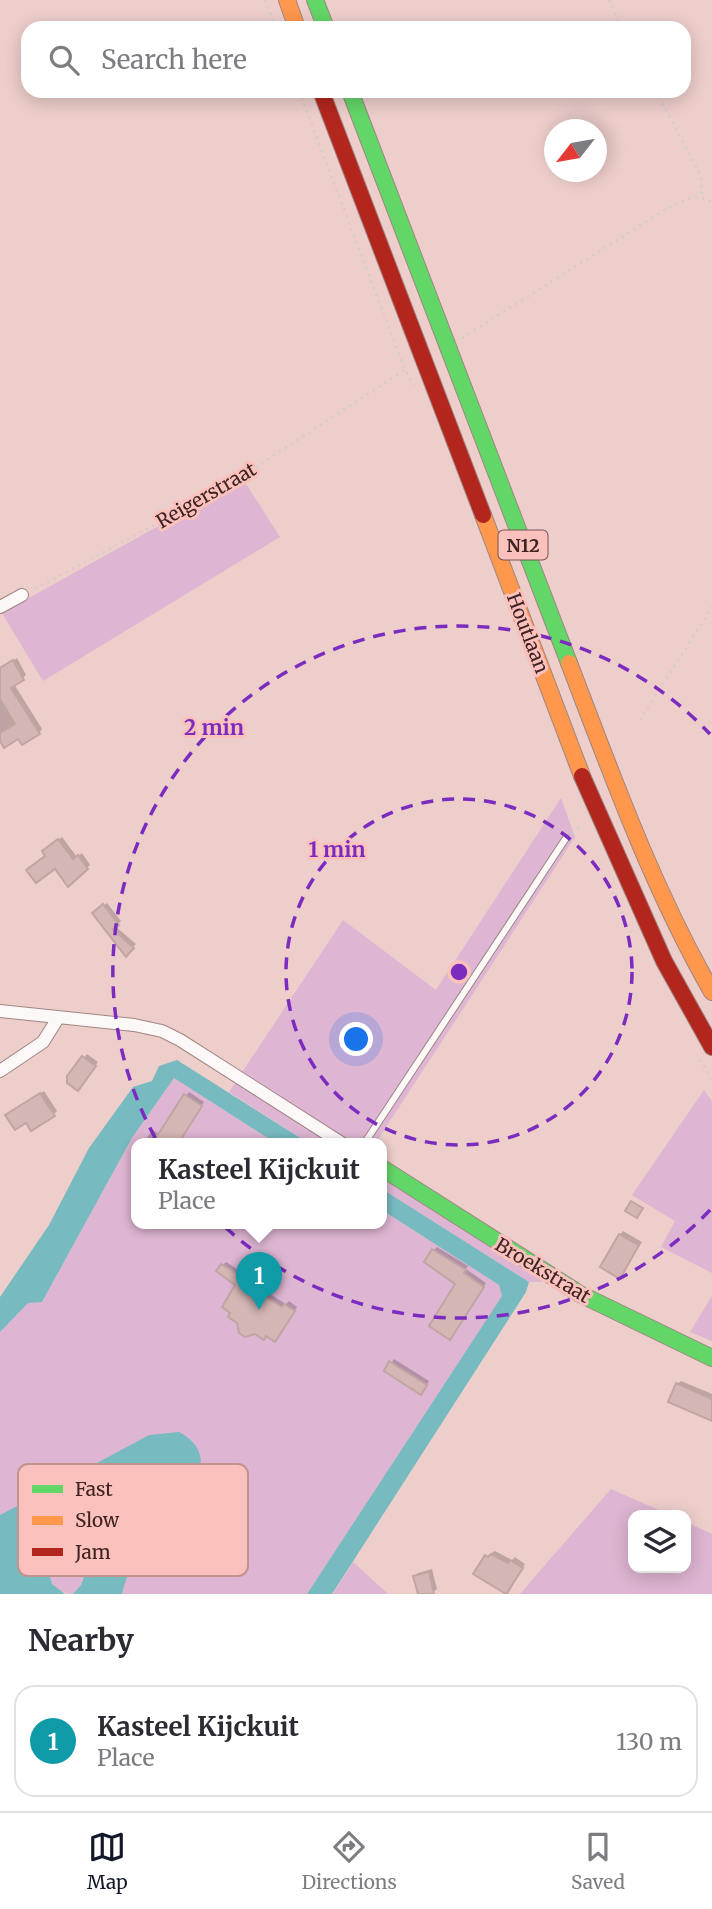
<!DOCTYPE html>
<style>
body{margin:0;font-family:Merriweather,serif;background:#f7f7f7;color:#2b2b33}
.controls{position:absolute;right:21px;bottom:21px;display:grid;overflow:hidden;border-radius:14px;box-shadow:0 4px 18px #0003}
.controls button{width:63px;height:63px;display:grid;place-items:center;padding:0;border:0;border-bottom:2px solid #e1e1e2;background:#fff;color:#2b2b33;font:35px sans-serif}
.compass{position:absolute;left:544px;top:119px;width:63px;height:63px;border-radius:50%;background:#fff;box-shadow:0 4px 18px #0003;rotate:239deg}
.you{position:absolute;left:357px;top:1040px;width:24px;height:24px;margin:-18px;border:5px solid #fff;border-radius:50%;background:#1a73e8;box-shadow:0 0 0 10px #1a73e833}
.badge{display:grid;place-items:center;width:46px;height:46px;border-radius:50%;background:#111827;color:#fff;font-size:23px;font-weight:700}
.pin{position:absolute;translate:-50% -58px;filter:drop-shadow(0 2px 4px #0008)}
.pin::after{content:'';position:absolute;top:37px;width:24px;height:21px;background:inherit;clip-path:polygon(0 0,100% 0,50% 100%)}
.popup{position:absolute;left:131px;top:1138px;width:256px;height:91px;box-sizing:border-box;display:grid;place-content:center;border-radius:14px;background:#fff;filter:drop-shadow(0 2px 5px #0005);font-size:23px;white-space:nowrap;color:#7c7c81}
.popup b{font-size:26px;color:#2b2b33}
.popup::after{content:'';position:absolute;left:50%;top:100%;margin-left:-14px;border:14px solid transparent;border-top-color:#fff}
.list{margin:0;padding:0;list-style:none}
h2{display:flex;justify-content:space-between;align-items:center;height:91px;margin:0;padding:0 28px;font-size:30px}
h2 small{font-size:23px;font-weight:400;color:#7c7c81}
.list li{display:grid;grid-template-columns:46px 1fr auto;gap:21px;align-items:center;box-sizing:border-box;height:112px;margin:0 14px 14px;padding:0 14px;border:2px solid #e1e1e2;border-radius:21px}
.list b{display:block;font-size:26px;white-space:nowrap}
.list p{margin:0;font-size:23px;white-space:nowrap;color:#7c7c81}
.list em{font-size:23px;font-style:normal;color:#7c7c81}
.icon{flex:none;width:38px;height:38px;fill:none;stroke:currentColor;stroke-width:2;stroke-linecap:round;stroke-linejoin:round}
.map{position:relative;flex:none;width:712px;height:1594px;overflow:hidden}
.search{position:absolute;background:#fff;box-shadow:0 4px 18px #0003;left:21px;right:21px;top:21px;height:77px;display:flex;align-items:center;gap:18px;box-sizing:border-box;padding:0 24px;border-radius:21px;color:#7c7c81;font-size:26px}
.sheet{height:217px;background:#fff}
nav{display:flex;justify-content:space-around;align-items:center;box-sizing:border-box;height:98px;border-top:2px solid #e1e1e2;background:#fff;font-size:19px;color:#7c7c81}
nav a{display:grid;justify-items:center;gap:4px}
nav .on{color:#111827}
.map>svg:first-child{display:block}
</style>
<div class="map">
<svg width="712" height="1594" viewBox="0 0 712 1594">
<rect width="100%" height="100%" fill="#edcecb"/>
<g fill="#deb5d2">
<polygon points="243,479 280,537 43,681 2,613"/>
<polygon points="561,798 575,837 375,1144 310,1144 229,1092 343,920 436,990"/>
<path d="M174,1078L277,1144H136V1224H382V1210L499,1285L502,1296L307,1594H122C129,1561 151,1538 173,1515L149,1435L0,1515V1332L28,1302H42L132,1138Z"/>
<polygon points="704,1090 712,1101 712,1273 661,1247 675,1221 632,1195"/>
<polygon points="382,1160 573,1281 529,1282 382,1189"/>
<polygon points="712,1296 712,1341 690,1332"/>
<polygon points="611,1489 670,1515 633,1515 633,1568 686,1568 686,1522 712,1534 712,1594 520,1594"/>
<path d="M78,1546L85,1547L91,1557L81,1585L73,1594C63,1594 51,1587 50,1576L61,1558Z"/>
<polygon points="353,1562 388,1594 333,1594"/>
</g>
<g fill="#77bac0">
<polygon points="177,1060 310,1144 277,1144 174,1078 132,1138 42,1302 28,1303 0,1332 0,1297 49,1225 89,1148 133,1087 152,1081 159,1066"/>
<polygon points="382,1189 529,1282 526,1292 332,1594 307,1594 502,1296 499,1285 382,1210"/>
<path d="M179,1432C236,1463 166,1517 144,1545C135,1558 125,1578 122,1594H73L81,1585L91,1557L85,1547L79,1546L61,1558L50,1576L52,1584L65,1594H0V1515L149,1435Z"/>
</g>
<g fill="#0003">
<polygon points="17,658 26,675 14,684 42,729 39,733 18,737 0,738 0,669"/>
<polygon points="62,837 77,857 82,853 90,865 69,884 47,856 47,848"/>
<polygon points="107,903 121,921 115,926 136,944 126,954 94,913"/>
<polygon points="87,1054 98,1062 81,1085 69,1077"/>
<polygon points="44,1091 57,1111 54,1114 26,1120 11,1112"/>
<polygon points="189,1092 204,1102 177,1144 148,1144 144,1141 153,1130 160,1135"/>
<polygon points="623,1231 642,1242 623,1273 620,1235"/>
<polygon points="437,1247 468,1266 466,1269 486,1283 453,1334 458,1284 434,1250"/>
<polygon points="226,1262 254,1279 252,1283 286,1304 289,1301 297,1307 278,1336 223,1265"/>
<polygon points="394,1359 429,1381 424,1390 386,1371"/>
<polygon points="681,1381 712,1394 712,1412 677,1384"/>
<polygon points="495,1551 512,1560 515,1557 525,1564 508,1594 475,1573 487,1556"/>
<polygon points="432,1569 437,1589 433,1592 420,1594 415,1576 418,1573"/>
</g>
<g fill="#d4b6b4" stroke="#c0a5a3" stroke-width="2">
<polygon points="13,660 24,680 11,688 40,734 22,745 18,739 4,748 0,741 0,733 15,724 0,699 0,668"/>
<polygon points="58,839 73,859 78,855 88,869 68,887 55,869 36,883 26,870 45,856 42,851"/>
<polygon points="103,904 119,925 113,929 134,948 126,957 92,913"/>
<polygon points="82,1056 96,1066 78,1091 67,1083 67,1076"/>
<polygon points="40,1093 55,1116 31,1131 26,1123 15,1130 5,1115"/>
<polygon points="184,1094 202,1106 178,1144 152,1144"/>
<polygon points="631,1201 643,1208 637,1218 625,1211"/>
<polygon points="619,1234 639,1245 620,1279 600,1267"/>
<polygon points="432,1249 466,1270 464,1273 484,1287 450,1340 429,1326 455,1284 424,1262"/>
<polygon points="221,1264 252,1283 250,1287 282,1307 284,1304 295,1311 275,1342 266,1336 264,1340 255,1334 245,1337 239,1333 237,1323 228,1317 230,1313 222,1307 235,1285 216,1271"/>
<polygon points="389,1361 427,1385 421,1395 384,1371"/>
<polygon points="676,1383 712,1399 712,1421 668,1402"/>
<polygon points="491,1554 508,1563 510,1560 523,1568 506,1594 473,1574 485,1555 488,1557"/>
<polygon points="429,1572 434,1594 418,1594 413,1576"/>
</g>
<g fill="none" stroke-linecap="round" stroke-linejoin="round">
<g stroke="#9f8684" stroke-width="8">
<polyline id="lane" points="364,1144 566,838"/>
</g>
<g stroke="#9f8684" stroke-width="14">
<g id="street">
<polyline points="0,607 22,595"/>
<polyline points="0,1011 134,1025 162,1031 180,1040 343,1144"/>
<polyline points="0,1071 43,1042 58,1018"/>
</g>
</g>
<g stroke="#9f8684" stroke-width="18">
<g id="fast">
<polyline points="315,0 326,28"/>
<polyline points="350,91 569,663"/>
<polyline points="382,1168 580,1294 712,1358"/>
</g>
</g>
<g stroke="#9f8684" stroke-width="18">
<g id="slow">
<polyline points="287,0 297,28"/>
<polyline points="483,515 582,776"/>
<path d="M569,663C612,775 652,887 712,992"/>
</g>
</g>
<g stroke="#9f8684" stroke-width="18">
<g id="jam">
<polyline points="321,91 483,515"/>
<polyline points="582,776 664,961 712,1047"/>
</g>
</g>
<g stroke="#d4cbcb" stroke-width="2.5" stroke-dasharray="2 5" stroke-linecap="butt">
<polyline points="265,0 276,28"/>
<polyline points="609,0 622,28"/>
<polyline points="299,91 405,370 414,385"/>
<polyline points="656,91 701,176 702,197"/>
<path d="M462,338L668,208C683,200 695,193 712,202"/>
<polyline points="35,589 225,487 405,370"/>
<polyline points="640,720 712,607"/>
<polyline points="572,833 583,824"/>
<polyline points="610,886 633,937"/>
<polyline points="700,1060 712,1079"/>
</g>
<use href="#lane" stroke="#fcf8f7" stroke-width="6"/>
<use href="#street" stroke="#fcf8f7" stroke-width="12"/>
<use href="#fast" stroke="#63d668" stroke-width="16"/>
<use href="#slow" stroke="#ff974d" stroke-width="16"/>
<use href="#jam" stroke="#b3261e" stroke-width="16"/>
</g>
<g fill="none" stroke="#7b2cbf" stroke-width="3.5" stroke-dasharray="12 9">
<circle cx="459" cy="972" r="173"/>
<path d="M710 1210A346 346 0 1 1 710 734"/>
</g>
<g text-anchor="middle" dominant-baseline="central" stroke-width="6" stroke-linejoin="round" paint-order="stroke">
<rect fill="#fbc1bd" stroke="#775250" stroke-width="2" x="498.5" y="530.5" width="49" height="29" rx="5"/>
<g font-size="18" font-weight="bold" fill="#3e2322">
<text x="523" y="545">N12</text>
</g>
<g font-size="19" fill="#3e2322" stroke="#fbc1bd">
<text transform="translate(206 495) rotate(-30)">Reigerstraat</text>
<text transform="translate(528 633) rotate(69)">Houtlaan</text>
<text transform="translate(543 1270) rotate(31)">Broekstraat</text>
</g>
</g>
<rect x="18" y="1464" width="230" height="112" rx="10" fill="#fbc1bd" stroke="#c2928e" stroke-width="2"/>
<rect x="32" y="1485" width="31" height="8" fill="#63d668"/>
<rect x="32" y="1516" width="31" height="9" fill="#ff974d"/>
<rect x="32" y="1548" width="31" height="8" fill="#b3261e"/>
<g font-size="19" fill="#3e2322">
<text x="75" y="1496">Fast</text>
<text x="75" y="1527">Slow</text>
<text x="75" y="1559">Jam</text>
</g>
<circle cx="459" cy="972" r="10" fill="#7b2cbf" stroke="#fbc1bd" stroke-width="3.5"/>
<g font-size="21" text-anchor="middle" font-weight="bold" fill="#7b2cbf" stroke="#fbc1bd" stroke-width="6" stroke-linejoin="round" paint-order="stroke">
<text x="214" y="735">2 min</text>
<text x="337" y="857">1 min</text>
</g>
</svg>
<div class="controls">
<button><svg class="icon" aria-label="layers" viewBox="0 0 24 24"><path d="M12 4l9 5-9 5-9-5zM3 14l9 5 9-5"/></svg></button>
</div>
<svg class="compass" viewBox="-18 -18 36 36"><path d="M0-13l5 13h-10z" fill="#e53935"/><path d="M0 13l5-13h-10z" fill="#7c7c81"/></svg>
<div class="you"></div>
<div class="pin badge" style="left:259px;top:1310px;background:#0f9aa8">1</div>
<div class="popup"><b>Kasteel Kijckuit</b>Place</div>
<div class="search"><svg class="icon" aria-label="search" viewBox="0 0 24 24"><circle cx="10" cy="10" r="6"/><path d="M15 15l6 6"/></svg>Search here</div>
</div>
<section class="sheet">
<h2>Nearby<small></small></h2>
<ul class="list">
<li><span class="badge" style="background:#0f9aa8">1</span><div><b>Kasteel Kijckuit</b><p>Place</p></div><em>130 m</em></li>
</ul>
</section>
<nav>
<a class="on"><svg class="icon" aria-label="map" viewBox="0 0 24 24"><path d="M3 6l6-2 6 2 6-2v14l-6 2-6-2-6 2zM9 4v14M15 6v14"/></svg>Map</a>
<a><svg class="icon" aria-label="directions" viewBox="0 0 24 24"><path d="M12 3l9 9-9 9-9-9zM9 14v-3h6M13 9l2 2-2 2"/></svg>Directions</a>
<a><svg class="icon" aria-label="saved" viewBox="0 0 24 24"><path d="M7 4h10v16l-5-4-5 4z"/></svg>Saved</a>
</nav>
